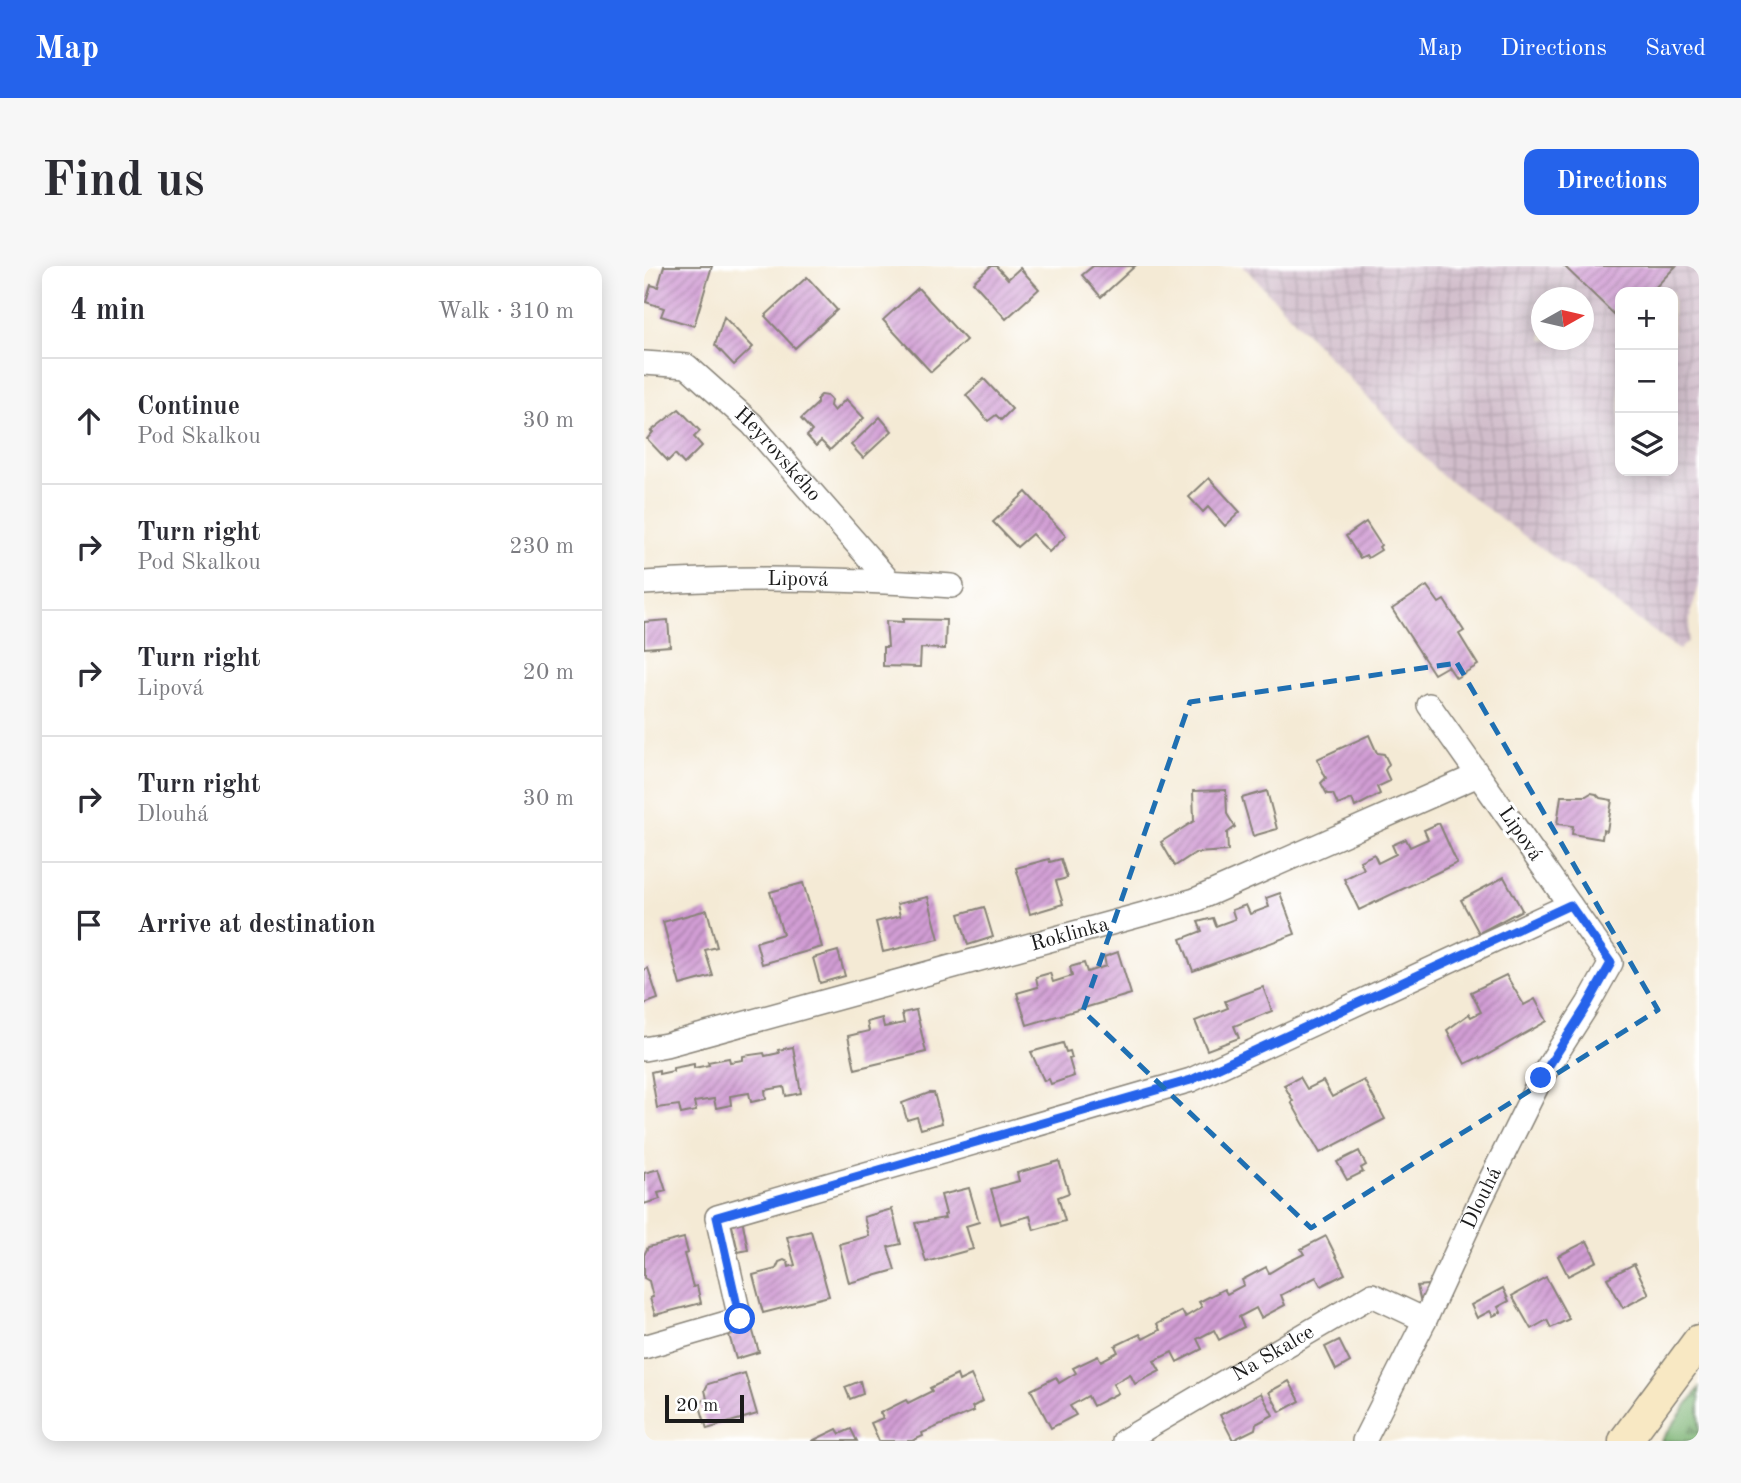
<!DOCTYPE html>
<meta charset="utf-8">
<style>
body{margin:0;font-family:"Old Standard TT",serif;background:#f7f7f7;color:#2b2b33}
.controls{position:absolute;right:21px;top:21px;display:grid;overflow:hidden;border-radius:14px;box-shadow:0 4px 18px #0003}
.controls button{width:63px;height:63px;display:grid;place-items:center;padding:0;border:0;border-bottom:2px solid #e1e1e2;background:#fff;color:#2b2b33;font:35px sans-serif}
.compass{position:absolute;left:887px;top:21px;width:63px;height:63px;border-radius:50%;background:#fff;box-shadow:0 4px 18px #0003;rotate:82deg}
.scale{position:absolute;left:21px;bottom:18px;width:79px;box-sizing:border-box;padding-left:7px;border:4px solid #1c1c1c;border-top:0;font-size:19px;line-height:24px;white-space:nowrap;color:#1c1c1c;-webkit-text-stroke:5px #fff;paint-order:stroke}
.stop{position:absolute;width:21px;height:21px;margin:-16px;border:5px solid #2563eb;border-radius:50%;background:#fff}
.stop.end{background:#2563eb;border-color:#fff;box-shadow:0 2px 7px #0008}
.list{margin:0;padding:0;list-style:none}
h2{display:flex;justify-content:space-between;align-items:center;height:91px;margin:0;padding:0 28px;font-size:30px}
h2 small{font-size:23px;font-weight:400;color:#7c7c81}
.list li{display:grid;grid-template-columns:46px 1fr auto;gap:21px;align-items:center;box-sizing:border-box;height:126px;padding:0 28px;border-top:2px solid #e1e1e2}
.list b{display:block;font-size:26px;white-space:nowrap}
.list p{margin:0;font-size:23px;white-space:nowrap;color:#7c7c81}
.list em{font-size:23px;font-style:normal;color:#7c7c81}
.icon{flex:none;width:38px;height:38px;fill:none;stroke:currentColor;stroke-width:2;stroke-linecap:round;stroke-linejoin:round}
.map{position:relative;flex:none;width:1055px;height:1175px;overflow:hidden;border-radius:14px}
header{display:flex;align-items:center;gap:42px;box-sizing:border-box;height:98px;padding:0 35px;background:#2563eb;color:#fff}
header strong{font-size:33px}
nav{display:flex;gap:38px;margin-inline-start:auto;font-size:24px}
.intro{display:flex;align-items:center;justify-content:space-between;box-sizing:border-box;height:168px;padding:0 42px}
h1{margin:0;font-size:49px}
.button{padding:18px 32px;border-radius:14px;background:#2563eb;color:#fff;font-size:24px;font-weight:700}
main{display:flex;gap:42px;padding:0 42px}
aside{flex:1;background:#fff;border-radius:14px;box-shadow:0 4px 18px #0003}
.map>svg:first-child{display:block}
</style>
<header>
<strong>Map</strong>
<nav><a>Map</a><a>Directions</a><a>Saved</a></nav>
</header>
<div class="intro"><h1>Find us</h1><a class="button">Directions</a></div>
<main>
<aside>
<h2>4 min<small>Walk · 310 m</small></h2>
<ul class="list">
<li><svg class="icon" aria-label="ahead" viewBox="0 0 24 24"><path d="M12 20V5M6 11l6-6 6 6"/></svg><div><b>Continue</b><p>Pod Skalkou</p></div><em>30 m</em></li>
<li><svg class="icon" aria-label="right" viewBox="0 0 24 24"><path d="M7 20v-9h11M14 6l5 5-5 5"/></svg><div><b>Turn right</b><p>Pod Skalkou</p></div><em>230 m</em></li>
<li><svg class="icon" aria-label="right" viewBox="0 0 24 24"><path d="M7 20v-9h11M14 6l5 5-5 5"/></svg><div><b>Turn right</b><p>Lipová</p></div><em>20 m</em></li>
<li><svg class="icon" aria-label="right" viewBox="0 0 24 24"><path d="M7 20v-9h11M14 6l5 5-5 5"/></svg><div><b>Turn right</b><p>Dlouhá</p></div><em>30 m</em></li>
<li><svg class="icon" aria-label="arrive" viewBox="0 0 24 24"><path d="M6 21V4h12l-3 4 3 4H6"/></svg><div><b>Arrive at destination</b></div></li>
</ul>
</aside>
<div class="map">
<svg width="1055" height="1175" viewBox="0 0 1055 1175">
<defs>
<pattern id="industrial-grid" width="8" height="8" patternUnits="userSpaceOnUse" patternTransform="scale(1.75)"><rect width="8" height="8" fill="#d1bdcb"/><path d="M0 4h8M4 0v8" fill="none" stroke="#b3a2ae"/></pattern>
<pattern id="forest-firs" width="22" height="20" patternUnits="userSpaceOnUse" patternTransform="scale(1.75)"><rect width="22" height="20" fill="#77b06e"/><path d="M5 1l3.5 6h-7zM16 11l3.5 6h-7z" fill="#618e5a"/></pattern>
<pattern id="building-hatch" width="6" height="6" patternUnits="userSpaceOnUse" patternTransform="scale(1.75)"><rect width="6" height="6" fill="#d19dd4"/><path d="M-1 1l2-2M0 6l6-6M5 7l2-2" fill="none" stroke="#a97fab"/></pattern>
</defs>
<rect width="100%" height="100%" fill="#fff"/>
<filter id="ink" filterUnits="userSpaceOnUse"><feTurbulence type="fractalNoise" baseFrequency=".0143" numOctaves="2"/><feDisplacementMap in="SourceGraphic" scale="14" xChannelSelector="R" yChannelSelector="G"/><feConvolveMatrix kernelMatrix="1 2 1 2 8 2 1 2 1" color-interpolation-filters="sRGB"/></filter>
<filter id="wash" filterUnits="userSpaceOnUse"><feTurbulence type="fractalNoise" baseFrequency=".00686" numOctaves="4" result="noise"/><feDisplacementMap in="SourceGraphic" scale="28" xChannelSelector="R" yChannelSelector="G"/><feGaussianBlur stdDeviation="1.57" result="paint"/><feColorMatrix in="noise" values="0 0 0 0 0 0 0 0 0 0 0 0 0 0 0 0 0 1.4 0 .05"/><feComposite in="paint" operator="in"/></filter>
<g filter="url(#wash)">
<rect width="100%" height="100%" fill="#f4ead5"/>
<path fill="url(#industrial-grid)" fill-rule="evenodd" d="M599,0H1055V319L1047,346L1044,375L1035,384L796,208ZM976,26H1029V205H976ZM898,32H940V74H898Z"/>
<polygon fill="url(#forest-firs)" stroke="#4a6645" stroke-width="2" points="1055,1122 1055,1175 1017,1175"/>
<g id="blocks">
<g fill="url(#building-hatch)">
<polygon points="20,0 68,0 50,60 17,50 20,42 2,36 7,19 14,21"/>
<polygon points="347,0 352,0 364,13 376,2 395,23 362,53 329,16"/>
<polygon points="449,0 491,0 457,31 438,9"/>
<polygon points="920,0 1032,0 1007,26 976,26 976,54"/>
<polygon points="163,11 193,44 151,82 121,50"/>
<polygon points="274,22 322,74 287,106 239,54"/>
<polygon points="80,51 109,81 90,99 71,79"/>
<polygon points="340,113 368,143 357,154 352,149 344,155 322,129"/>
<polygon points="177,129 183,130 187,134 186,140 190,145 202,133 220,152 186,184 177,175 172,180 163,170 168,165 157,153 173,138 173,133"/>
<polygon points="35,143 56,165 50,171 58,180 40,198 31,188 24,195 3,173 9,166 7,165"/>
<polygon points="236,151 248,165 219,192 207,179"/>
<polygon points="565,212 596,246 581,260 564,241 559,246 545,231"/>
<polygon points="382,226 422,270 405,286 388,268 373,281 349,256"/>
<polygon points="722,256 737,279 735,281 737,284 724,292 722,289 716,292 702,270"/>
<polygon points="783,320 795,337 800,334 820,365 815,368 834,399 812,412 804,400 790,408 748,343"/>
<polygon points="259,353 302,354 301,383 277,382 276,401 239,400 239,381 244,381 242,355 259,356"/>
<polygon points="24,354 26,380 0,382 0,356"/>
<polygon points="725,469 733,487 740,488 745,498 741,504 746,515 733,521 736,528 711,541 708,533 694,539 689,528 683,528 677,517 682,512 673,493"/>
<polygon points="582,524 583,548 591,561 583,567 584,585 551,587 531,600 517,576 550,555 549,525"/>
<polygon points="623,525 633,563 609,570 598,532"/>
<polygon points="947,527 952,528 956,532 968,534 963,565 959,564 958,573 928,568 929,560 913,558 917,530 942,530"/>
<polygon points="795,557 813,597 715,644 700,613 720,603 716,595 730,588 734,597 752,588 748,579 762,573 766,581 784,573 780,564"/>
<polygon points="405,593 406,596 417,593 423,612 412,615 419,638 386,648 372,602"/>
<polygon points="860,611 878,644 835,667 817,634"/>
<polygon points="159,617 178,681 118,698 112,676 139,668 126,626"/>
<polygon points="636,627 651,668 549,705 537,673 558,665 554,656 569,652 572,660 591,653 588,644 602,639 606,648 625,641 622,632"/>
<polygon points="284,631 295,673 239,686 232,656 256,650 253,638"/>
<polygon points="340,641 349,671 324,679 315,648"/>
<polygon points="63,644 73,681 61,684 69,710 36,719 19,656"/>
<polygon points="194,685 201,710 176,717 169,692"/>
<polygon points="474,686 487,728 383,759 373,727 394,721 392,711 406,707 409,716 428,710 426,701 440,697 443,706 462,700 460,691"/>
<polygon points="4,702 14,733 0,738 0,704"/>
<polygon points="862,709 880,739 891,733 903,755 836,793 835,791 821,798 803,764 825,748 827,751 837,746 827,726"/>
<polygon points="619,721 628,745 590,760 595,772 563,784 551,755 584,742 581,735"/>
<polygon points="272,744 282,786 211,803 204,770 225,765 223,756 238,752 240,761 260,757 258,747"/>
<polygon points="419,777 422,786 426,785 428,792 425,793 430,810 407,818 405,813 400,815 387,786"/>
<polygon points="149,781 157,827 142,830 140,821 121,824 122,833 107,836 105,827 86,830 87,839 72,842 70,833 50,836 52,845 37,848 35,839 13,842 7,806 15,804 15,808 29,805 29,802 50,798 50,802 65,799 64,796 85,792 86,796 99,794 99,790 120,787 121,790 135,787 134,784"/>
<polygon points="656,811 663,823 679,815 688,831 720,814 741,853 676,887 647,836 649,835 640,819"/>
<polygon points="285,827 290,827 298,857 277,863 273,851 263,854 258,837"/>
<polygon points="715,885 722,899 717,902 719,906 703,914 693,896"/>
<polygon points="415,895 425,927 414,931 421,955 390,964 386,950 357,958 347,923 375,915 373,907"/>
<polygon points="15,903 22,925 14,927 16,933 0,938 0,907"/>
<polygon points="325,922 335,956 322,960 329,983 282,996 271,957 301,952 300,949 302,948 297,929"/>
<polygon points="248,943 257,978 244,981 251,1004 205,1017 195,978 225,970 220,951"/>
<polygon points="98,952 104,984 94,986 87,955"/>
<polygon points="167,965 185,1030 119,1047 109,1009 132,1003 135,996 140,994 144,996 145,1001 151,999 143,971"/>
<polygon points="682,970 701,1008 677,1020 672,1011 637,1029 641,1039 617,1052 612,1042 595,1051 600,1061 575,1074 570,1064 553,1073 558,1083 533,1096 528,1086 510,1095 516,1105 491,1118 486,1108 469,1118 474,1127 449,1140 444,1130 426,1140 432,1149 407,1162 387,1124 412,1111 415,1117 432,1107 429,1102 454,1090 457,1095 474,1086 471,1080 496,1068 499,1073 516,1064 513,1058 538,1045 541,1051 558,1041 555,1036 580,1023 583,1028 600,1019 598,1014 622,1001 625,1007 642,997 660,988 657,983"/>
<polygon points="40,972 44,987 40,988 49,1021 53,1020 57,1037 11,1049 6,1032 9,1031 5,1015 0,1012 0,989 4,981"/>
<polygon points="943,975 953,995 924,1010 914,990"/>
<polygon points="990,998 1005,1028 979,1042 963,1012"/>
<polygon points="902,1011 925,1053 907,1062 903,1054 887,1063 868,1030"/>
<polygon points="783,1019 786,1035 777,1037 773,1020"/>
<polygon points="859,1022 865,1035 854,1041 857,1046 849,1050 846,1045 833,1052 827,1039"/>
<polygon points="108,1062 115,1086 92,1093 85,1069"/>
<polygon points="695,1074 706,1096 692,1104 681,1081"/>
<polygon points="101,1107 113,1148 63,1163 56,1140 59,1134 63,1133 61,1124 64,1118"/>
<polygon points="313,1109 315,1115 327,1109 339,1135 328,1141 330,1145 278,1167 279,1170 268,1175 235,1175 227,1157 239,1152 236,1147 262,1134 264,1137 288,1125 286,1122"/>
<polygon points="216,1115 219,1128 206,1133 201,1121"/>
<polygon points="645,1115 656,1135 636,1146 625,1126"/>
<polygon points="617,1127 629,1149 612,1158 611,1163 589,1174 576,1149"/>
<polygon points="193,1163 196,1168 207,1163 213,1175 168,1175"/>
</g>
</g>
</g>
<g filter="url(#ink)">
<use href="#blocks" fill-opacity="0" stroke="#888378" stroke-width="2"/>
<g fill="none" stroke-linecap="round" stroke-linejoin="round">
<g stroke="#888378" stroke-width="26">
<g id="minor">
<path id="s1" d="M0,97L43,100L108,158L245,315"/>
<path id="s2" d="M0,317C102,310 206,313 308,320"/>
<path id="s3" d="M0,783L22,779L551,634L834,509"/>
<polyline points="0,1081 96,1053 73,951 547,814 926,639"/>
<path id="s4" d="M480,1175L728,1029L781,1054"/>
<path id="s5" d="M720,1175L781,1054L835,937L897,812L944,738L967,697L785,439"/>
</g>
</g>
<g stroke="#888378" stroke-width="35">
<polyline id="secondary" points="981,1175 1055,1075"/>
</g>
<use href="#minor" stroke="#fff" stroke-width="23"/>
<use href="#secondary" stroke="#f8e8c3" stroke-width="32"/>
</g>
</g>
<g fill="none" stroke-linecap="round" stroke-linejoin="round" filter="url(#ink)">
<polyline stroke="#2563eb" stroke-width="9" points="96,1053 73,951 547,814 926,639 967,697 944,738 897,812"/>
</g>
<path fill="none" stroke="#1f6fb2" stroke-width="5" stroke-dasharray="14 9" stroke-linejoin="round" d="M813,397L1014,744L667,962L439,745L546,436Z"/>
<g text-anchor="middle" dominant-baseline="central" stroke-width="6" stroke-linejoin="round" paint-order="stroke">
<g font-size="21" fill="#1c1c1c" stroke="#fff">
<text stroke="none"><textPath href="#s1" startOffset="170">Heyrovského</textPath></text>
<text stroke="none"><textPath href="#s2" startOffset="154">Lipová</textPath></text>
<text transform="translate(876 568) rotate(55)">Lipová</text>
<text stroke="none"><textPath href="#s3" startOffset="441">Roklinka</textPath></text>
<text stroke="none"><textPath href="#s5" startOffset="270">Dlouhá</textPath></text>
<text stroke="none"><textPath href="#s4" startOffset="173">Na Skalce</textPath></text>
</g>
</g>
</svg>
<div class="controls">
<button>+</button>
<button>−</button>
<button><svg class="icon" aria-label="layers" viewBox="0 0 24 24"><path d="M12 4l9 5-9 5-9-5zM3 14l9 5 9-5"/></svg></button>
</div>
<svg class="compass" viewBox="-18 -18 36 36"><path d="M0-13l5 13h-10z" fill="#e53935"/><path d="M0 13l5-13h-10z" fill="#7c7c81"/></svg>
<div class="scale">20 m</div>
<div class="stop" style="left:96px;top:1053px"></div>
<div class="stop end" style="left:897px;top:812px"></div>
</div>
</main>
